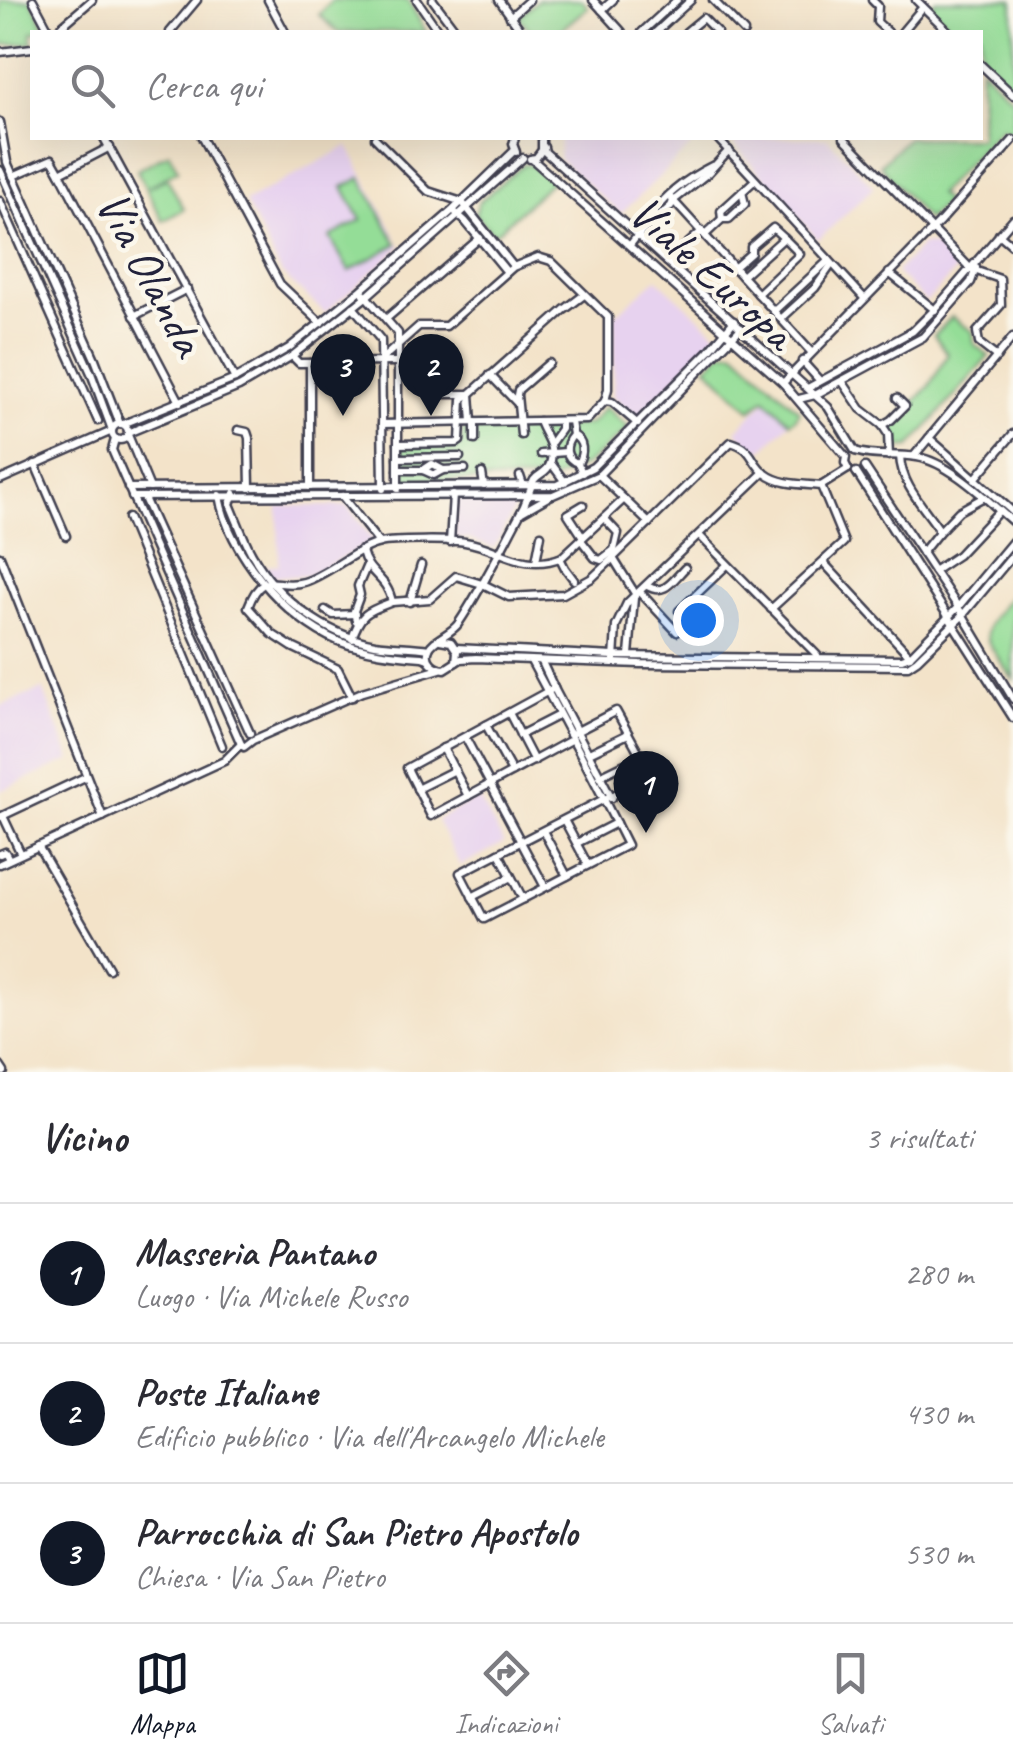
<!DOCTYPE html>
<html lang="it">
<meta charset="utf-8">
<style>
body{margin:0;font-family:Caveat,sans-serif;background:#f2f2f3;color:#2b2b33}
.you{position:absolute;left:698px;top:620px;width:35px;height:35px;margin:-25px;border:8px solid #fff;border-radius:50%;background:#1a73e8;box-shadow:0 0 0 15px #1a73e833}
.badge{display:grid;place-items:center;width:65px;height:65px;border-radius:50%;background:#111827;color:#fff;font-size:32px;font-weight:700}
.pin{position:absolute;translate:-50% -82px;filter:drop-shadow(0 2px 5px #0008)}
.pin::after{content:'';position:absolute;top:52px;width:35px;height:30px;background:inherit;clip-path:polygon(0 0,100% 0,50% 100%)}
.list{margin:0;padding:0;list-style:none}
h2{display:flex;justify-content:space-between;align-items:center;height:130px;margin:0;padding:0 40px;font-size:42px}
h2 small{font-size:32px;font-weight:400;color:#7c7c81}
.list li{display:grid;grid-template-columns:65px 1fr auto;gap:30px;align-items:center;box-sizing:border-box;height:140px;padding:0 40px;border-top:2px solid #e1e1e2}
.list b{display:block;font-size:38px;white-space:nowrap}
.list p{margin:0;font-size:32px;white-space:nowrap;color:#7c7c81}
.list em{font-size:32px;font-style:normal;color:#7c7c81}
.icon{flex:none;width:55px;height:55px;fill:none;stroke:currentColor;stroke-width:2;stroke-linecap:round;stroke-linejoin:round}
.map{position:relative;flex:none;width:1013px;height:1072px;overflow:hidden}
.search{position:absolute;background:#fff;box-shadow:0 10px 40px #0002;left:30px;right:30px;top:30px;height:110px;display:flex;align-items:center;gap:25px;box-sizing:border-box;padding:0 35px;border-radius:0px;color:#7c7c81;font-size:38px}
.sheet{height:550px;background:#fff}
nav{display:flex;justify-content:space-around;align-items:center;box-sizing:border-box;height:140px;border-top:2px solid #e1e1e2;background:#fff;font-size:28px;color:#7c7c81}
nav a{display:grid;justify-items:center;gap:5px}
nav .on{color:#111827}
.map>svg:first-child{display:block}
</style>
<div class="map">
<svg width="1013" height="1072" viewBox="0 0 1013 1072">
<rect width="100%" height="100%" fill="#fbf7ec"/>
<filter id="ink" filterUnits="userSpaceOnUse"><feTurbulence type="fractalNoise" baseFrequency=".01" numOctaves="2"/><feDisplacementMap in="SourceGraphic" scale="20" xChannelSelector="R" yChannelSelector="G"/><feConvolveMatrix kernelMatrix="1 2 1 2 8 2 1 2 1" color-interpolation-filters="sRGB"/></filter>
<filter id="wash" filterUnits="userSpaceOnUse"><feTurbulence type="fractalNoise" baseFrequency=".0048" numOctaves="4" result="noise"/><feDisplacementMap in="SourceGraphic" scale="40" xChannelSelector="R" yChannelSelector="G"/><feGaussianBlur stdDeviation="2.25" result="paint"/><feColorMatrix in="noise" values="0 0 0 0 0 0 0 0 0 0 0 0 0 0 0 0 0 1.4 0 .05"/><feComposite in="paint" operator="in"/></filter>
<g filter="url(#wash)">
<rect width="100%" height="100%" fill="#f3e3c9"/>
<g fill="#e7d2ef">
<polygon points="560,138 699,138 621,214 559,159"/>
<polygon points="729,138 827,138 874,187 818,240"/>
<polygon points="348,146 401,247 325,313 282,274 245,202"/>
<polygon points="923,244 935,246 956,270 926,302 896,272"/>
<polygon points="657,279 719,335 638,419 613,397 615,315"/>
<polygon points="766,400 790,422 758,454 736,431"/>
<polygon points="515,498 518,501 494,548 468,539 455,539 455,499"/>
<polygon points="278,506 348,506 374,541 308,576 271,576 266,566 279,564"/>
<polygon points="43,689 71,760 0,791 0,706"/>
<polygon points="479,798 504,843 460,866 437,820"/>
</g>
<g fill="#94dd97" stroke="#5b8069" stroke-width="2.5">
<polygon points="0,0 31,0 43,23 42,32 32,32 32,43 0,45"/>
<polygon points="332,0 408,0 426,32 338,32 319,15"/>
<polygon points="538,0 582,0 588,7 558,32 532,32 518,17"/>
<polygon points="936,0 1013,0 1013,90 981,57 980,32 956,32 930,6"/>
<polygon points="981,67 1013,99 1013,129 1009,133 1001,128 938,194 946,202 927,220 880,165 907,138 980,138"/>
<polygon points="169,153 178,170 148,187 167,178 184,209 163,221 137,170"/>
<polygon points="523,164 532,165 552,181 494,235 475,214 479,202"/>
<polygon points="361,178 397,244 349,271 330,237 361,220 343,187"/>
<polygon points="952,317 973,332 974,344 989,356 910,447 893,448 891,425 929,387 948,354 934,335"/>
<polygon points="735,351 799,410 796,418 790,422 765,398 751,410 707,367 722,352"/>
<polygon points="605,407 629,428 586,465 553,480 402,481 402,446 460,446 463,429 558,428 590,424"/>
<path d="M1013,593V679C982,633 974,637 1013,593Z"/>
</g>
</g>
<g filter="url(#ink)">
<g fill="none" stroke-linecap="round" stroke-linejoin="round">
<g stroke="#413f50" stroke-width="11">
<g id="minor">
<polyline points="33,0 50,32"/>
<polyline points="268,0 285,32"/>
<polyline points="417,0 439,32"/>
<polyline points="433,0 457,32"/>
<polyline points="499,0 522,32"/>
<polyline points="593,0 622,32"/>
<polyline points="713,0 744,32"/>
<polyline points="872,0 878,6 877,22 888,32"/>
<polyline points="916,0 949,32"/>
<polyline points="602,10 613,0"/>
<polyline points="510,17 529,0"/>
<polyline points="55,32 92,0"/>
<polyline points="170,32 197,0"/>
<polyline points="642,32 677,0"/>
<polyline points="656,32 691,0"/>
<polyline points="686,32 703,18 717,32"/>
<polyline points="902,32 923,7"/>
<polyline points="0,52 32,48"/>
<polyline points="980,64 1013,95"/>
<polyline points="0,122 7,162 95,359 120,424"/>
<polyline points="104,138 235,379"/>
<polyline points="202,138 280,284 321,323"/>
<polyline points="375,138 428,191 462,202 513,266"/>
<polyline points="515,138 513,144 516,152"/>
<polyline points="717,138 864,298"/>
<polyline points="844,138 971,269 1000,279 1001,305 977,332 979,343 997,357"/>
<polyline points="110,147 60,173 180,402"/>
<polyline points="544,147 545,152 565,170 828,407 855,451"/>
<polyline points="530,159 536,158 542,150 542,138"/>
<polyline points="532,159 783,383 846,457 845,463 848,469"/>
<polyline points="0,170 91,373 112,430"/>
<polyline points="13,176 52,159 60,173"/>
<polyline points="669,196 811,352"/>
<polyline points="0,201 98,421"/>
<polyline points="456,213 465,221 507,272"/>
<polyline points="722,219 721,211 755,180"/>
<path d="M650,224C654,200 692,176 712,166"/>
<polyline points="999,234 1013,246"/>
<polyline points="705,235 722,219 729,219 745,204 742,192"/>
<polyline points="630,245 637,236 671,206 673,201 708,173 729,150"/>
<polyline points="667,262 702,231"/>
<polyline points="735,267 751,253 751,247 773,228 784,238 742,276"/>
<polyline points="889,273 935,310"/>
<polyline points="364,294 398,333 398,489"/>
<polyline points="758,294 800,254 784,238"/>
<polyline points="353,307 381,340 383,489"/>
<polyline points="774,311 829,260"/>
<polyline points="134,316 187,289"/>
<polyline points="386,319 480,238"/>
<polyline points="781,319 815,288 832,264"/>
<polyline points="292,356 299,363 398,362"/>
<polyline points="382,359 419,326 446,326 513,267 538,257 551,261 608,317 608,389 605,401"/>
<polyline points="802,361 820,381"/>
<polyline points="490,375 517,403"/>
<polyline points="842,381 861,409 882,425"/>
<polyline points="783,383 939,223 1013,140"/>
<polyline points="808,388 913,331 937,307 1013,219"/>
<polyline points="429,394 468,394"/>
<polyline points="470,394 472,422"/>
<polyline points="799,399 815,395 923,337 971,282 976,268"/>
<polyline points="605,401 612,402 638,424"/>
<path d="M571,421L573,435C564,445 564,459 578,463L582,473"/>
<polyline points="475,422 475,440"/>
<circle cx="120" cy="432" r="8"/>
<polyline points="123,424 235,379 289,348 361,290 453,210 515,150"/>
<polyline points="382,424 587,420 605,401"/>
<polyline points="238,430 247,432 249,438 250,488"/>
<polyline points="128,433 239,387 292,356 366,297 523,158"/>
<polyline points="128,435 150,488"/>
<polyline points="521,435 517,395 518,390 549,363"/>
<path d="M573,435C584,441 584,453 578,463"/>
<polyline points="929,438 1013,512"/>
<polyline points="115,439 112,450 241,744"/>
<polyline points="551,443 561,429 561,421"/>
<polyline points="398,444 457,443 460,441 462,399 470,394 564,310 584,295"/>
<path d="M855,451C875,458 895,453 917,457C949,462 988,501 1013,522"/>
<polyline points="541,454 566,452"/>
<polyline points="889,456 888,434 882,425 891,420 905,406 897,398"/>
<path d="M900,456C901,484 923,506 938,528V533L922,553"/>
<polyline points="914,456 1013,337"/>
<polyline points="398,458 460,457"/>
<polyline points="551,463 565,482"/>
<polyline points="35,464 66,536"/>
<polyline points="865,467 958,607 1013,699"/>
<polyline points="398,470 423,470 434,475 443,470 465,469"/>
<polyline points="423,470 432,464 443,470"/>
<polyline points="856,472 1013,718"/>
<polyline points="482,473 484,486"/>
<polyline points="599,475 649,523"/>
<polyline points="520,476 523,485"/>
<polyline points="975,479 1013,434"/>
<polyline points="0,480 112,431"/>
<polyline points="310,487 310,363"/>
<polyline points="128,488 557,485 593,467 709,351 734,321"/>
<path d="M234,493L230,504C237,520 243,538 252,554C277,599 324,634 375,644C393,647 411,646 429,649"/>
<path d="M219,495C227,551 286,620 338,641C366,652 393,655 422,657L428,659"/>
<polyline points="342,496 379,543"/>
<polyline points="132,497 553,495 599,475 741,328"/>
<polyline points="144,498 250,733"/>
<polyline points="583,505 568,514 583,537"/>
<polyline points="522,512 550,496"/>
<polyline points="128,518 222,746"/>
<polyline points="938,533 959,511 984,497"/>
<polyline points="699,535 817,655"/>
<polyline points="581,540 595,558 601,560 614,550 618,533 604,518"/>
<polyline points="450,542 453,495"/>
<path d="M362,551C368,576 387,576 392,602L430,599L456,576L482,584"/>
<polyline points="0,556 103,817"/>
<polyline points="560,558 565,568 574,580"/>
<polyline points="613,558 636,595"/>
<polyline points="536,561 541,535"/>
<polyline points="823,562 910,656"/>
<polyline points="934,571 958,555 999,511"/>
<path d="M487,576L483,584L509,597L563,594L592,578L609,562L731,442C755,449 749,461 766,474C780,485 804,484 821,486L848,469"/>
<path d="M647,586C665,596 672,581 685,568"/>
<polyline points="640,592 677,632"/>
<polyline points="410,602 421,565"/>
<polyline points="771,609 844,542 821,486"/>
<polyline points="325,610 333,615 355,614"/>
<polyline points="679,611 727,565"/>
<polyline points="356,621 354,611 360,595 358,586 367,565"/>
<path d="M352,639C360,613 368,611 392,602"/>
<path d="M440,640L451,642L457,651L456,662L445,669C435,668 424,661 429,649C433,639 451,634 458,624C483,587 502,547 523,508C526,503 532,483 534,480C539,473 547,473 550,464C556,446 544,436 539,421"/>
<polyline points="456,648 614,656 902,659 910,656 958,607 1013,541"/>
<polyline points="629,655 634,598"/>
<polyline points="614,660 616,626 627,603 764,472"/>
<path d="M531,661C564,722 596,783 627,845L484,919L460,873L604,799L653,778L616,711L570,735"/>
<polyline points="456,662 461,659 476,658 640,664 908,666 917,660 962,616 1013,555"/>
<polyline points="542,662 556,692 612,798"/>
<polyline points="554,688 407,768 431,816 573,739"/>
<path d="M352,697L338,669L292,647L272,634L248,607C263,567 276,590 304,582C328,575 358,547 380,543C392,540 453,540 465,542C499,547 523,573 562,557L624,499"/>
<polyline points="509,713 534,761"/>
<polyline points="486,725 512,772"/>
<polyline points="520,735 559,715"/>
<polyline points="465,737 545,887"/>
<polyline points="443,748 468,796"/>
<polyline points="589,753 628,734"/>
<polyline points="600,776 641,756"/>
<polyline points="417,789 455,770"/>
<polyline points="3,816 21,854"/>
<polyline points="0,817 85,777"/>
<polyline points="564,820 588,865"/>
<polyline points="543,831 567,876"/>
<polyline points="577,843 616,823"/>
<polyline points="38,846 109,969"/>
<polyline points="499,853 523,899"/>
<polyline points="0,854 5,852 9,859"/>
<polyline points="0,864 224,761 241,744 244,747 253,740 362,692 440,669"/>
<polyline points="472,897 511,877"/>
<polyline points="0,1066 4,1072"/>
</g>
</g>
<use href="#minor" stroke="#fff" stroke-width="6"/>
</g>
</g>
<g text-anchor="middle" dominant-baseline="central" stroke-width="9" stroke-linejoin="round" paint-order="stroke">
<g font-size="48" fill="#22223b" stroke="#fbf7ec">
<text transform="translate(712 272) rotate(42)">Viale Europa</text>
<text transform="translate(151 273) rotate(62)">Via Olanda</text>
</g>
</g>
</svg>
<div class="you"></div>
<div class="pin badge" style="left:646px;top:833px">1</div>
<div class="pin badge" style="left:431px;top:416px">2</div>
<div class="pin badge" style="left:343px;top:416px">3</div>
<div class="search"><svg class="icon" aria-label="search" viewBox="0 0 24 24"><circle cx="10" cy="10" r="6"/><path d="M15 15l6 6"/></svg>Cerca qui</div>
</div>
<section class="sheet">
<h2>Vicino<small>3 risultati</small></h2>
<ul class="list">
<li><span class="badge">1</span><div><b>Masseria Pantano</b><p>Luogo · Via Michele Russo</p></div><em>280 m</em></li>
<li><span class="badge">2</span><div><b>Poste Italiane</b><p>Edificio pubblico · Via dell'Arcangelo Michele</p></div><em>430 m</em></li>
<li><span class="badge">3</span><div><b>Parrocchia di San Pietro Apostolo</b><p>Chiesa · Via San Pietro</p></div><em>530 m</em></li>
</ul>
</section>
<nav>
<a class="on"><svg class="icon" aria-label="map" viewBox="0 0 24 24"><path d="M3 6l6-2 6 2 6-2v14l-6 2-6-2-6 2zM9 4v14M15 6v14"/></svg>Mappa</a>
<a><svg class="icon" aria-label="directions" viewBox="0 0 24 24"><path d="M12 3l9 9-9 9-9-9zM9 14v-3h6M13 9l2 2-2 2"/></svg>Indicazioni</a>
<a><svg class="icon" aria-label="saved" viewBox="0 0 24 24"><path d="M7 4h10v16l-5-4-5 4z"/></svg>Salvati</a>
</nav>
